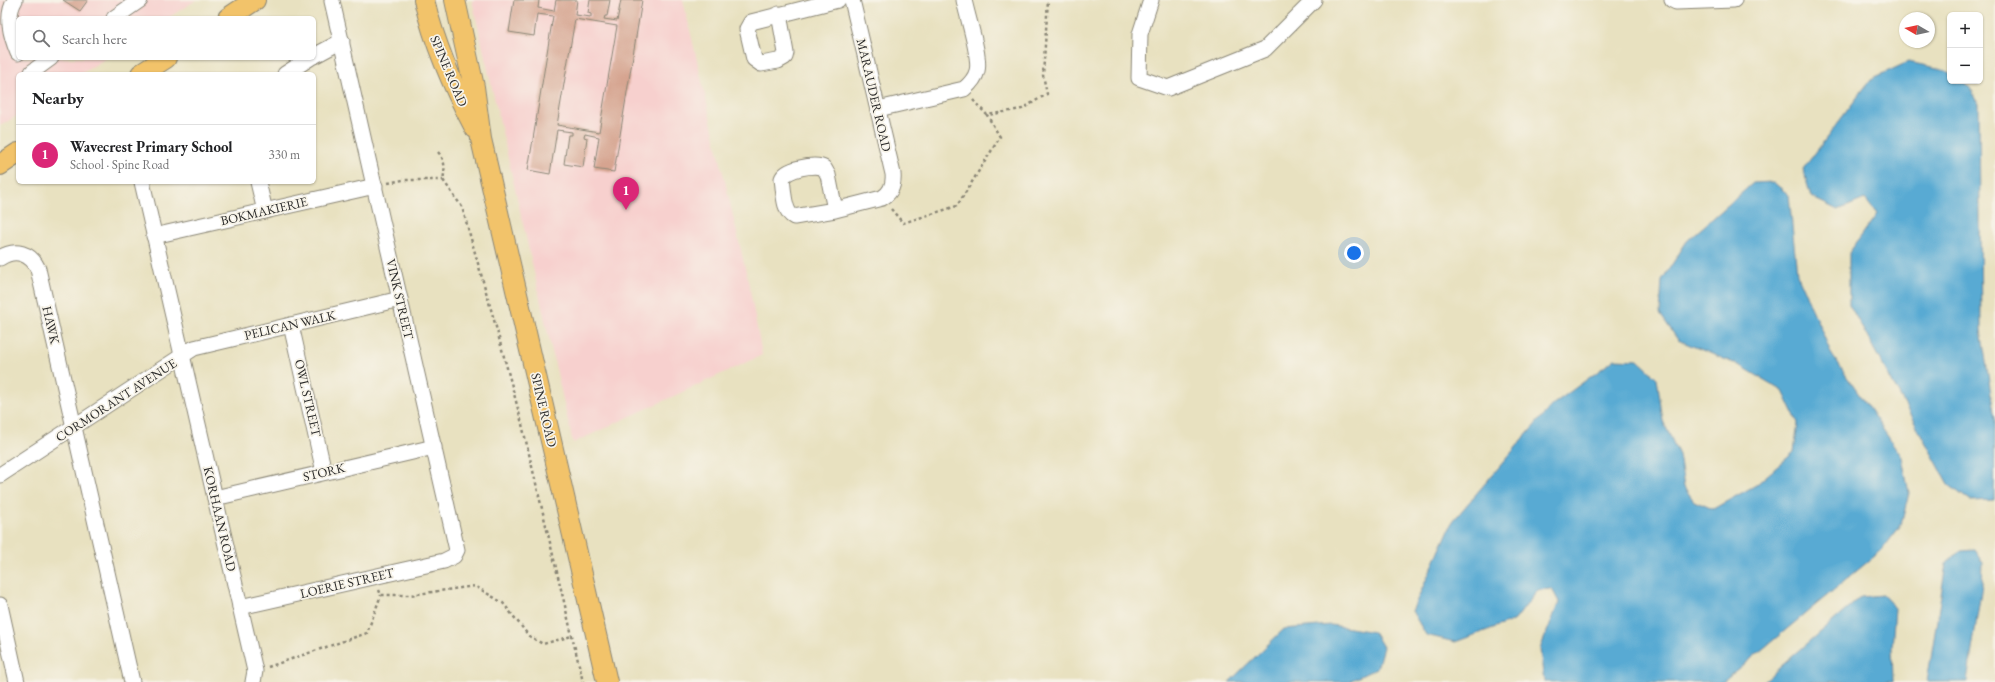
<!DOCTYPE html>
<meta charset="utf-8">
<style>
body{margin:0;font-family:"EB Garamond",serif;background:#f2f2f2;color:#202124}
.controls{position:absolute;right:12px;top:12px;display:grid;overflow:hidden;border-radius:6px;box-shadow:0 1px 3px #0004}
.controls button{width:36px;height:36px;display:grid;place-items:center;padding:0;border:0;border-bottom:1px solid #e0e0e0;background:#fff;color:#202124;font:20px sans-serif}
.compass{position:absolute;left:1899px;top:12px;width:36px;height:36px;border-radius:50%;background:#fff;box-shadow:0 1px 3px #0004;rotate:279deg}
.you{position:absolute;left:1354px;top:253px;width:14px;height:14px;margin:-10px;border:3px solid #fff;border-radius:50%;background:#1a73e8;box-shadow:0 0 0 6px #1a73e833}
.badge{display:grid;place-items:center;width:26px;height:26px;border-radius:50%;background:#db2777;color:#fff;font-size:13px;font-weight:700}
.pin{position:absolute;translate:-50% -33px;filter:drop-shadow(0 1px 2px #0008)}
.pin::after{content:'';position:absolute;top:21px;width:14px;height:12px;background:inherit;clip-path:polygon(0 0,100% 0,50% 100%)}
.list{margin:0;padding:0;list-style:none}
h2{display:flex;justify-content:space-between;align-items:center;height:52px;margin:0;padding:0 16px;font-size:17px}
h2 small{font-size:13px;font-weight:400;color:#757577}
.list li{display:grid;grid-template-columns:26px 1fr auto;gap:12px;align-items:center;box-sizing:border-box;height:60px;padding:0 16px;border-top:1px solid #e0e0e0}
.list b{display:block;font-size:15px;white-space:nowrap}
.list p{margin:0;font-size:13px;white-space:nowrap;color:#757577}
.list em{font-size:13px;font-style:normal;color:#757577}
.icon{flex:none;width:22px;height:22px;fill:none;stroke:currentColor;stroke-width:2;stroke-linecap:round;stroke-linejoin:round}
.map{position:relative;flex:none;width:1995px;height:682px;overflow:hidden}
.search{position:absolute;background:#fff;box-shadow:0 1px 3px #0004;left:16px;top:16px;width:300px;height:44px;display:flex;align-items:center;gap:10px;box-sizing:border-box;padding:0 14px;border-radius:6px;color:#757577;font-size:15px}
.panel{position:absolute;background:#fff;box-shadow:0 1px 3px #0004;left:16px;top:72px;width:300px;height:112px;border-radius:6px}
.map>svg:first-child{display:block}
</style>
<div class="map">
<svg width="1995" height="682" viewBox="0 0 1995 682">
<rect width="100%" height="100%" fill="#f7f3e8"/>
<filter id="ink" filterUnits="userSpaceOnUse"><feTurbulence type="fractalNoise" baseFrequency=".025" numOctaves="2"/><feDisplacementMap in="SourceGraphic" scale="8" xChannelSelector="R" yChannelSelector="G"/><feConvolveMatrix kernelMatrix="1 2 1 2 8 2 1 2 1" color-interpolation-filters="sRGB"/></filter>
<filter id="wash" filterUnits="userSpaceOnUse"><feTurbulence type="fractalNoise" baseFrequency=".012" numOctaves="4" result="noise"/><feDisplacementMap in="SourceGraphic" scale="16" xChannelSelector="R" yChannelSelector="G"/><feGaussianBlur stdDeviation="0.9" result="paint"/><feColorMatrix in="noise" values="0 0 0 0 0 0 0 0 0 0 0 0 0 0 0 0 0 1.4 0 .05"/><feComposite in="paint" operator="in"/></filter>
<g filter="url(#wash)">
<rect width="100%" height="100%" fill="#e8e1c0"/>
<g fill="#f7d0ce">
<polygon points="0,0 196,0 168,18 18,18 18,58 106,58 81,74 18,74 18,115 0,126"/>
<polygon points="472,0 683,0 749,285 762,355 573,443"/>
</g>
<g fill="#58aad3" stroke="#426a7f">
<path d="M1908,62L1942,69L1950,73V81C1970,81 1970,88 1979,104L1981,330L1995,419L1994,500L1970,501L1949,485L1849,304V253L1877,214L1865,199L1838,210L1811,197L1803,169L1871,79Z"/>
<polygon points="1773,182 1789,195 1797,274 1832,355 1902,457 1909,493 1901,525 1882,550 1723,682 1544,682 1540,649 1559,602 1552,589 1538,590 1515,620 1455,642 1426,635 1412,611 1453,521 1552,405 1615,359 1638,360 1657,378 1663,421 1679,455 1684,487 1694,501 1713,509 1756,485 1794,452 1798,423 1783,391 1741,366 1678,340 1660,314 1662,280 1687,241 1753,183"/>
<polygon points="1974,550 1983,563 1982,585 1967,682 1927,682 1946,564 1961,551"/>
<polygon points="1883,595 1895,608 1892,647 1893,682 1763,682 1861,597"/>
<polygon points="1331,625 1374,632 1383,647 1377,668 1348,682 1229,682 1284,629"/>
</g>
<g id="blocks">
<g fill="#d6a490" fill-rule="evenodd">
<polygon points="63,0 88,0 80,11"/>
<path d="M514,0H539L538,8L554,11L556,0H577L575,15L591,17V14L588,13L590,0H610L607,16H605L604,19L617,21L621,0H642L614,172L594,169L599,137L585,134L584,137L587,138L583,167L564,164L568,135H572V132L557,130L550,174L528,170L553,16L537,14L534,36L509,32ZM575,19L617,26L599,132L557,125Z"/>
</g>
</g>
</g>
<g filter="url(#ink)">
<use href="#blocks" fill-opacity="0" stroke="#8a8676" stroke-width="1"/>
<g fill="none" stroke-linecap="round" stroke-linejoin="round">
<g stroke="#8a8676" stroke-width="17">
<g id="minor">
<path d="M15,0C5,16 11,36 18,53"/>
<polyline points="1151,0 1140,34 1139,78 1168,88 1265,49 1314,0"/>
<polyline points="1672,0 1676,2 1734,0"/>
<polyline points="779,14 786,53 785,57 778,61 761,64 754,59 747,29 751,22 838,0"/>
<polyline points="114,18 140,0"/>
<polyline points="314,56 342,41"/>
<polyline points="33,74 32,72 51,58"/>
<polyline points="285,74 310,58"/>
<path d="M878,109L964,89C970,84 975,79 977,71C981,57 967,16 964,0"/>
<polyline points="142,182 255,671 253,682"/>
<polyline points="258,182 265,211"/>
<path d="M835,210L828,175L824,168C815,163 785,169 782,179C784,190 783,212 794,217L835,210L882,198C891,193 894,185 893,174L852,0"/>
<polyline points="154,236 375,186"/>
<path d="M0,258C15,248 31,253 38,269L132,682"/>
<polyline points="291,325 324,472"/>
<polyline points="0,475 194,348 400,299"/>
<polyline points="215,498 434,447"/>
<polyline points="0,605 17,682"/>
<polyline points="240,607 444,561 454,556 457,550 332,1"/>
</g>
</g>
<g stroke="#8a8676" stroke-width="22">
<g id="major">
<path d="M424,0C435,45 453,87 475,128"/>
<polyline points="455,0 474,87 481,139 607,682"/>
<polyline points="228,18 255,0"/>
<polyline points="141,74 166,58"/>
<polyline points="0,165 18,153"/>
</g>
</g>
<g stroke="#8a8676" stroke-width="2.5" stroke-dasharray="3 3" stroke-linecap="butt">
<polyline points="973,100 987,115 1022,109 1047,94 1043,75 1048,0"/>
<path d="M438,152C446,161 445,169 443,180L462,207L496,327L521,420L583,682"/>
<polyline points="388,183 403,180 443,180"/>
<polyline points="891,209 903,223 957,206 1000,137 987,115"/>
<polyline points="379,590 381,595 410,595 475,586 503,603 529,636 543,644 572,636"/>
<polyline points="268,667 367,633 381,595"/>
</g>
<use href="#minor" stroke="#fff" stroke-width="15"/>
<use href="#major" stroke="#f2c36a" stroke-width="20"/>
</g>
</g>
<g text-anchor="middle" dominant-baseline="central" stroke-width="3.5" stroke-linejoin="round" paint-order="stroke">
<g font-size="13" fill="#2b2b2b" stroke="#f7f3e8">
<text transform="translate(449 71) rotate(67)">SPINE ROAD</text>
<text transform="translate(874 95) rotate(77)">MARAUDER ROAD</text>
<text transform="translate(264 211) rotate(-13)">BOKMAKIERIE</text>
<text transform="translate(400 299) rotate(77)">VINK STREET</text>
<text transform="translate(51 325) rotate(77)">HAWK</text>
<text transform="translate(290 325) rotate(-13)">PELICAN WALK</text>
<text transform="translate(308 398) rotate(77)">OWL STREET</text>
<text transform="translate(116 400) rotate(-33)">CORMORANT AVENUE</text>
<text transform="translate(544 410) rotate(77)">SPINE ROAD</text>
<text transform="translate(324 472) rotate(-13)">STORK</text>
<text transform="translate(220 519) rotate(77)">KORHAAN ROAD</text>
<text transform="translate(347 583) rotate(-13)">LOERIE STREET</text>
</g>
</g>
</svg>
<div class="controls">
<button>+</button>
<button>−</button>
</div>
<svg class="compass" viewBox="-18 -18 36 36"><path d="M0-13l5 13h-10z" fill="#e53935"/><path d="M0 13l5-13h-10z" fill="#757577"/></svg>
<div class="you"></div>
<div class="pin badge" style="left:626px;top:210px">1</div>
<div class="search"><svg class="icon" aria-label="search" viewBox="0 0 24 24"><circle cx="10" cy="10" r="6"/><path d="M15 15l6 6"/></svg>Search here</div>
<section class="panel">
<h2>Nearby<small></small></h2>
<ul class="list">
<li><span class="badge">1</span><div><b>Wavecrest Primary School</b><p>School · Spine Road</p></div><em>330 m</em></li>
</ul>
</section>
</div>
